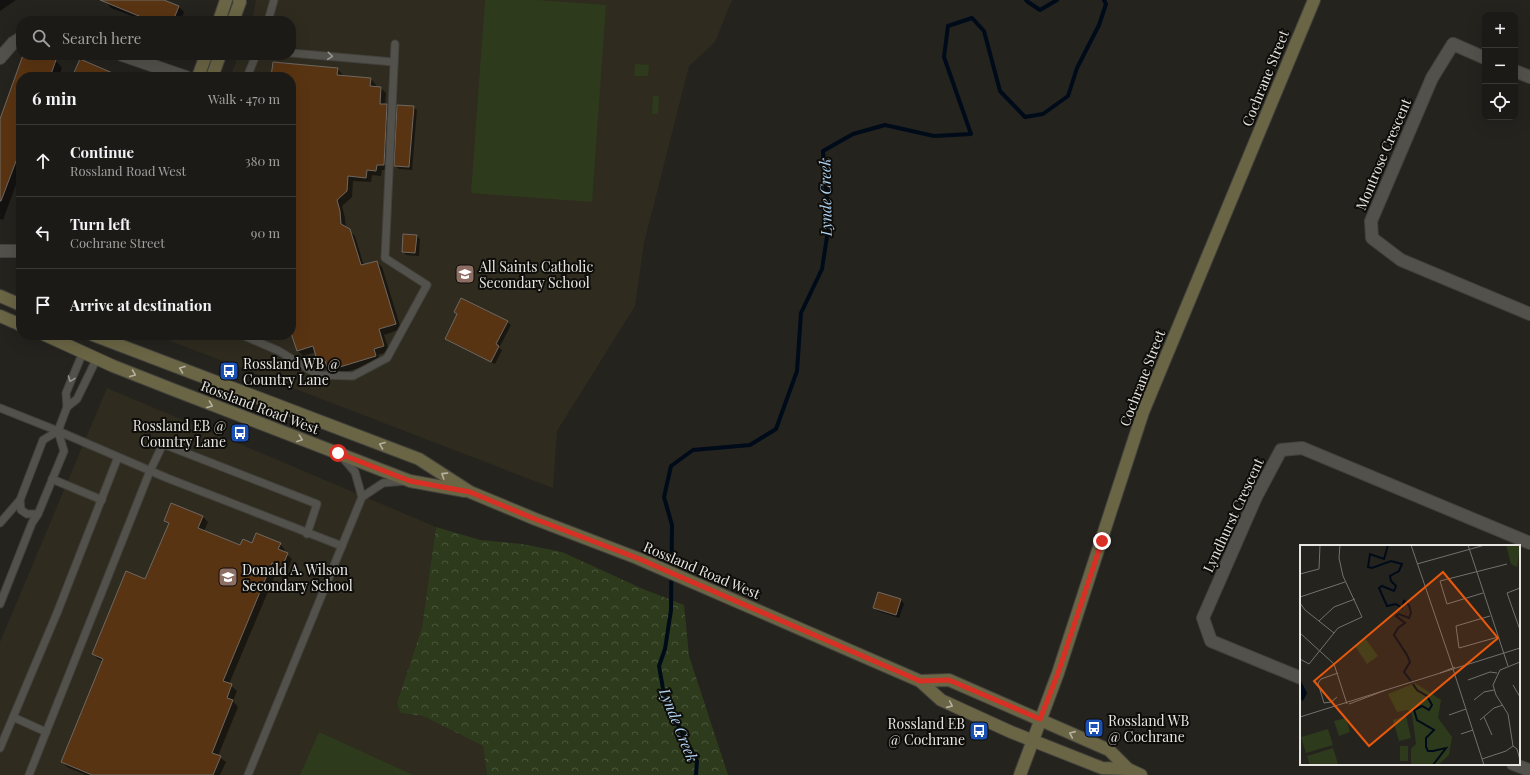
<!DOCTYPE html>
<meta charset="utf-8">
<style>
body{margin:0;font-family:"Playfair Display",serif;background:#25231f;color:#f1f3f6}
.controls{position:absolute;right:12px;top:12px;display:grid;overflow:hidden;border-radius:8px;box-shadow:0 4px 16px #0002}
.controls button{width:36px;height:36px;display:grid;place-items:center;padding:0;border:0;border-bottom:1px solid #3a3835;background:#1c1a16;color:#f1f3f6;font:20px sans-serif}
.stop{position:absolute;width:12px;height:12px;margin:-9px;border:3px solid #d93025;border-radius:50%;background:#fff}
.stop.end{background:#d93025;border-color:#fff;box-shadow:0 1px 4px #0008}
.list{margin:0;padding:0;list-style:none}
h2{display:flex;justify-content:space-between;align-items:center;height:52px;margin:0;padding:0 16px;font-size:17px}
h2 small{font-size:13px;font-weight:400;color:#a0a1a1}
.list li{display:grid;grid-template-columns:26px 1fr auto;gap:12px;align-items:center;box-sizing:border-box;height:72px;padding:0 16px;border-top:1px solid #3a3835}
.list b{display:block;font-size:15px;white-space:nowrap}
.list p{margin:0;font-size:13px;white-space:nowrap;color:#a0a1a1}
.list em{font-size:13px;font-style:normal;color:#a0a1a1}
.icon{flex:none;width:22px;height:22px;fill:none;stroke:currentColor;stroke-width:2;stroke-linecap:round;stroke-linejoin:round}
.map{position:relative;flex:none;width:1530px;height:775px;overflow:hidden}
.search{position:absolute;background:#1c1a16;box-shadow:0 4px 16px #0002;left:16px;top:16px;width:280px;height:44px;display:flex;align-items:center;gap:10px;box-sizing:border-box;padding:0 14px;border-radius:16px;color:#a0a1a1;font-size:15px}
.panel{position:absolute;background:#1c1a16;box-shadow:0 4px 16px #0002;left:16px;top:72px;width:280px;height:268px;border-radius:16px}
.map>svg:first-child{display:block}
</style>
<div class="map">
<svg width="1530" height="775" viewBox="0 0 1530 775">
<defs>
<pattern id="forest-crowns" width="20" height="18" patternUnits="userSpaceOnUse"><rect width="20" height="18" fill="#2d3b1c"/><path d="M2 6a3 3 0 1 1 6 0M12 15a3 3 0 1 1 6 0" fill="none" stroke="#4b573d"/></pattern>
</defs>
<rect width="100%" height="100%" fill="#25231e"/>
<g fill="#2f2b1f">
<polygon points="256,0 732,0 715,42 689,66 644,243 635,306 557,431 553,488 155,335 291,335 291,77 230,77 239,55 291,55 291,21 252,21"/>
<polygon points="107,388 436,527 422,627 397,703 400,713 423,716 483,746 487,775 0,775 0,642"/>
</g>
<polygon fill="url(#forest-crowns)" points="436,527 480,540 522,544 562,552 643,589 684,605 689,656 728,775 487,775 483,746 423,716 400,713 397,703 422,627"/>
<g fill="#2d3b1c">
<polygon points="485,0 537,0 606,5 592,202 471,193"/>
<polygon points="635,64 649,65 648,76 634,76"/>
<polygon points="653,96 659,96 658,114 652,114"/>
<polygon points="319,732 413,775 300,775"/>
</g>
<g fill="#0007">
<polygon points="0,0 16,0 0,11"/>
<polygon points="107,0 161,0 179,7 184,12 181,21 145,21 111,8 106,2"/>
<polygon points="24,55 39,55 56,61 62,68 59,77 21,77 21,171 3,220 0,219 0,119"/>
<polygon points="338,69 343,75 343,76 371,79 376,85 376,87 381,88 386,93 385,105 392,111 389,170 382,170 381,176 372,175 371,182 353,181 352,197 342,206 345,218 346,228 355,236 364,266 377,262 382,267 401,329 384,335 389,351 378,355 381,362 334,375 328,367 325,368 319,363 316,352 303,356 298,351 291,329 291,77 272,77"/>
<polygon points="413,107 417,110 412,170 399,169 395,166"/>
<polygon points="417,236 420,239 419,256 406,255 403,251"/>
<polygon points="458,314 507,322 511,325 499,348 502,350 495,364 450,342 446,338"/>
<polygon points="203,517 208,522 204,531 241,546 252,544 280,544 285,550 284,552 292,559 287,572 278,568 229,684 237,691 233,701 238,707 218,756 226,762 220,775 86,775 67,767 62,762 103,661 98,659 93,654 146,581 169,525 165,521"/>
<polygon points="901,600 904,604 899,618 878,611 874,608"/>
</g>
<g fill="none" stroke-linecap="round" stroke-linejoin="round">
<g stroke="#000b1a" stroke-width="4">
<polyline points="1026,0 1028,2 1040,10 1057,0"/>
<polyline points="696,775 697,761 665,700 659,666 665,649 671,610 672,525 664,497 671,466 693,450 750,445 776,429 797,371 801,313 822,269 829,224 823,151 853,134 885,125 934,136 971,134 944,57 948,26 972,18 984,31 1000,91 1025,117 1043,114 1068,96 1077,68 1099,25 1106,4 1104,0"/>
</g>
</g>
<g fill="#593412" stroke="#6e6863">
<polygon points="100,0 164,0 179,6 173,21 151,21"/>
<polygon points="23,55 42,55 56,60 50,77 21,77 21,148 1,201 0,201 0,119"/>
<polygon points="80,59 122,77 72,77"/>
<polygon points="273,62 338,68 337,75 371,78 370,86 381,87 380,104 387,104 384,165 377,165 376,171 367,170 366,178 348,176 347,191 337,200 340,211 341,224 350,229 361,265 377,261 396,324 379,329 384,346 374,349 376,356 330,370 328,370 325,361 318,364 313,346 297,351 291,333 291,77 271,77"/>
<polygon points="397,105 414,106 409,167 394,166"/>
<polygon points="403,234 417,235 415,253 402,252"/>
<polygon points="461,298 508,321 496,344 499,346 491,362 445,339 457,314 454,312"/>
<polygon points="171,503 203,516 198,528 240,545 243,539 252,543 256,533 281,543 278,549 288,553 282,567 272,563 223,681 232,684 227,698 233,700 212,753 221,756 213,775 92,775 61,762 103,659 92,654 126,571 145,579 169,523 164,521"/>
<polygon points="878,592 901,599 896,615 873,608"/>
</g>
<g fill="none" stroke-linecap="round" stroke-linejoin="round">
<g stroke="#42413d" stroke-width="9">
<g id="lane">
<polyline points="268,21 274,0"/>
<polyline points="291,53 394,62"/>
<polyline points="247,77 256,55"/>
<polyline points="242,335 279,351 318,375 353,376 387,358 427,285 385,258 395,44"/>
<polyline points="67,407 77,399 97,358"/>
<polyline points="0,408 58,431 167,478 342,546"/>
<polyline points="58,431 64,451 38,514 27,514 21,510 20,500 43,440 58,431 67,407 66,393 83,352"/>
<polyline points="342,457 355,472 362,497"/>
<polyline points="52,479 102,500"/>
<polyline points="0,523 20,500"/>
<polyline points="0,604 32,523 38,514"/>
<polyline points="13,717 46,732"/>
<polyline points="0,748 57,613 118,457"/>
<polyline points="29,775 150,471 163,444 317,504 307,534"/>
<polyline points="248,775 362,497 383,483 405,481"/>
</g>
</g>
<g stroke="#42413d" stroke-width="14">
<g id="street">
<polyline points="122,55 186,77"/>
<polyline points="0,58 13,43 21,38"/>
<polyline points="1485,58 1453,44 1432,78 1371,221 1372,238 1401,260 1530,314"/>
<polyline points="1515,71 1530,77"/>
<polyline points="0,251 21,251"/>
<polyline points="1301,678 1211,641 1203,618 1256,497 1281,450 1302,448 1530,543"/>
<polyline points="1513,764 1529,770"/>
</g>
</g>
<g stroke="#42413d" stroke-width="14">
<g id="secondary">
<polyline points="219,21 226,0"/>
<polyline points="233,21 240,2 239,0"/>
<polyline points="198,77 206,55"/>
<polyline points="212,77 220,55"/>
<polyline points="0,296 21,305"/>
<polyline points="0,316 21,325"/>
<polyline points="45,335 113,366 174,390 410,481 465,491"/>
<polyline points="93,335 419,459 470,492 535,519 637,558 920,681 941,700 1011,732 1102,768 1128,769 1141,775"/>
<polyline points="920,681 949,680 1109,750 1128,769"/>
<polyline points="1020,775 1058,673 1143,412 1314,0"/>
</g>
</g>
<use href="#lane" stroke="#53514b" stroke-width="7"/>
<use href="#street" stroke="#53514b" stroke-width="12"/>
<use href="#secondary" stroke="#6a6544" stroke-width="12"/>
</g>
<defs><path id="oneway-chevron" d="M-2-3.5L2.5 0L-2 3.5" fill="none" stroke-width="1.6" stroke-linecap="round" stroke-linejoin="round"/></defs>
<g stroke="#96948f">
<use href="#oneway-chevron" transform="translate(330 56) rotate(5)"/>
<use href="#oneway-chevron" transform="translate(71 379) rotate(110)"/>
</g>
<g stroke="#b6b2a3">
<use href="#oneway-chevron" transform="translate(182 369) rotate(-159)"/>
<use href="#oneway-chevron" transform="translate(133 374) rotate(22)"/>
<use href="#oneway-chevron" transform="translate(210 405) rotate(21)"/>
<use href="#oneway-chevron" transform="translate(300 439) rotate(20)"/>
<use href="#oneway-chevron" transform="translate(382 445) rotate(-159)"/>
<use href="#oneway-chevron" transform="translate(444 475) rotate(-147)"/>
<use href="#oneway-chevron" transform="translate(950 705) rotate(24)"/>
<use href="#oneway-chevron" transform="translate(1072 734) rotate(-156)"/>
</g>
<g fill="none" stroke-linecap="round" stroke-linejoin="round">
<polyline stroke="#d93025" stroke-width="5" points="338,453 410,481 470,492 535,519 637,558 920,681 949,680 1040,719 1058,673 1102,541"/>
</g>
<defs>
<g id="school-square" transform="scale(1)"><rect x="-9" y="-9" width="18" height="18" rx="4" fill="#8d6e63" stroke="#0e0d0a"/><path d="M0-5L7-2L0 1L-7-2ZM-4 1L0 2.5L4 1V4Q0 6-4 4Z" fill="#fff"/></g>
<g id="bus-square" transform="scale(1)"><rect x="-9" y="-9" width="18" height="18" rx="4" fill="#1a4fb4" stroke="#0e0d0a"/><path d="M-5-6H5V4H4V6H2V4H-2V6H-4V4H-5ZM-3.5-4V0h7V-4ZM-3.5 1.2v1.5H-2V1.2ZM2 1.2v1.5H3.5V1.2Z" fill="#fff"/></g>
</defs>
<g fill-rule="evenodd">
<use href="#school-square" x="465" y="274"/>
<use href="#bus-square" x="229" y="371"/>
<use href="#bus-square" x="240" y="433"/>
<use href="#school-square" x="228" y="577"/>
<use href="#bus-square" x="1094" y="728"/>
<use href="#bus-square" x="979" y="731"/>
</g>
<g text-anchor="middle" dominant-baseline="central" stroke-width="4" stroke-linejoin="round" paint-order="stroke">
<g font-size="14" fill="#e8e6e3" stroke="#0e0d0a">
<text transform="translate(1265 78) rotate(-68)">Cochrane Street</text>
<text transform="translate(1383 154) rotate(-67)">Montrose Crescent</text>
<text transform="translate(1142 378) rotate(-69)">Cochrane Street</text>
<text transform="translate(260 407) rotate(21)">Rossland Road West</text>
<text transform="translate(1233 515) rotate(-65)">Lyndhurst Crescent</text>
<text transform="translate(702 570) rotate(23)">Rossland Road West</text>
</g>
<g font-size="14" fill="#e8e6e3" stroke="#0e0d0a" text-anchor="start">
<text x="479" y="266">All Saints Catholic<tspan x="479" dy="16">Secondary School</tspan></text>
<text x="243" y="363">Rossland WB @<tspan x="243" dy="16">Country Lane</tspan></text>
<text x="226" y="425" text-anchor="end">Rossland EB @<tspan x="226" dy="16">Country Lane</tspan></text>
<text x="242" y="569">Donald A. Wilson<tspan x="242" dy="16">Secondary School</tspan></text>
<text x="1108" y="720">Rossland WB<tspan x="1108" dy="16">@ Cochrane</tspan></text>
<text x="965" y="723" text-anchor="end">Rossland EB<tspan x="965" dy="16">@ Cochrane</tspan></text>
</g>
<g font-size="15" font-style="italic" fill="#b2d7f8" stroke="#0e0d0a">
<text transform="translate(825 197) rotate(-91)">Lynde Creek</text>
<text transform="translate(679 725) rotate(68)">Lynde Creek</text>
</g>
</g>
<g transform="translate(1300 545)">
<rect width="220" height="220" fill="#25231e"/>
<path d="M206,0H218L220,3L217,22L211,19ZM115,138L141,155L138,173L152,192L149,210L138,220H111V204L116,199L112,169L108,165L97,167L88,149Z" fill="#2d3b1c"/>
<path d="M65,93L78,111L67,119L55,101ZM106,171L111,193L99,196L93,175ZM46,173L50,187L39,191L34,176ZM28,184L33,200L6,208L1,192ZM100,201H108V216H100ZM33,203L38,219L10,220L7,211Z" fill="#2d3b1c"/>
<path d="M0,134L7,148L3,156L0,154Z" fill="#000b1a"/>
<path fill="none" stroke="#000b1a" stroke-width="2" d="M88,0L84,14L70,9L68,22L72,23L91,16L102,19L99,26L90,31L91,36L96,41L94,46L82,41L79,43L87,61L96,59L102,63L104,56L109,60L111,68L109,73L99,69L96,71L105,78L98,83L94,90L107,110L110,117L104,127L111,136M113,139L117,145L127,151L132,160L129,165L122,161L114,165L117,175L134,185L126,193V202L128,206H133L146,203L133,220"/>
<path fill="none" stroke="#73716d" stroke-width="1" d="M111,0L153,123M168,0L208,121M117,19L185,0M0,29L19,24L20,0M220,43L207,48L220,85M183,48L147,59L140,36L207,19M0,52L45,37M0,58L5,65L34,88M190,71L156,81L159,103L198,92M19,76L34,62L55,54M0,88L34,119L47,159M0,114L9,119L38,83L62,72L43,31L39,13L40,0M153,124L184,220M140,128L155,122M168,135L190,127L197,128M213,140L220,152M37,152L31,157L24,158L18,138L21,134L38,128M174,155L184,147L194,145M49,159L86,145M149,170L166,164M0,172L220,103M184,172L192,190M180,175L194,163L203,160M161,189L173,185M213,201L217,204L220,215M182,214L206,206L213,201L208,169L196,150L193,140L200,125L220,117"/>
<path fill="#e8590c" fill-opacity="0.15" stroke="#e8590c" stroke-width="2" d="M143,27L198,93L69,201L14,136Z"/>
<rect width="220" height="220" fill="none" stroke="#e8e6e3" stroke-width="2"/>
</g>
</svg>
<div class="controls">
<button>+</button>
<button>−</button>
<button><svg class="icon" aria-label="locate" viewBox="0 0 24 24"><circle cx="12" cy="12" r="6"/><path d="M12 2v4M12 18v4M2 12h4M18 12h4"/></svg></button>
</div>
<div class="stop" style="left:338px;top:453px"></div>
<div class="stop end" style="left:1102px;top:541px"></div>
<div class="search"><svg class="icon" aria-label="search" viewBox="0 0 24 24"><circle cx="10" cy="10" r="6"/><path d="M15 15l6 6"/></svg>Search here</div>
<section class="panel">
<h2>6 min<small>Walk · 470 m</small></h2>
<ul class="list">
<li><svg class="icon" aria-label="ahead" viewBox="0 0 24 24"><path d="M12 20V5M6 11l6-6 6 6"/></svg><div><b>Continue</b><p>Rossland Road West</p></div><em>380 m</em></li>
<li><svg class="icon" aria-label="left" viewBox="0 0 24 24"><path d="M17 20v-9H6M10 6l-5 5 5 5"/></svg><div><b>Turn left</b><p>Cochrane Street</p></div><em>90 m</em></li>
<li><svg class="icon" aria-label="arrive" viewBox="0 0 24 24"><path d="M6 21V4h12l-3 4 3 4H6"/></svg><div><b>Arrive at destination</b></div></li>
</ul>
</section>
</div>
